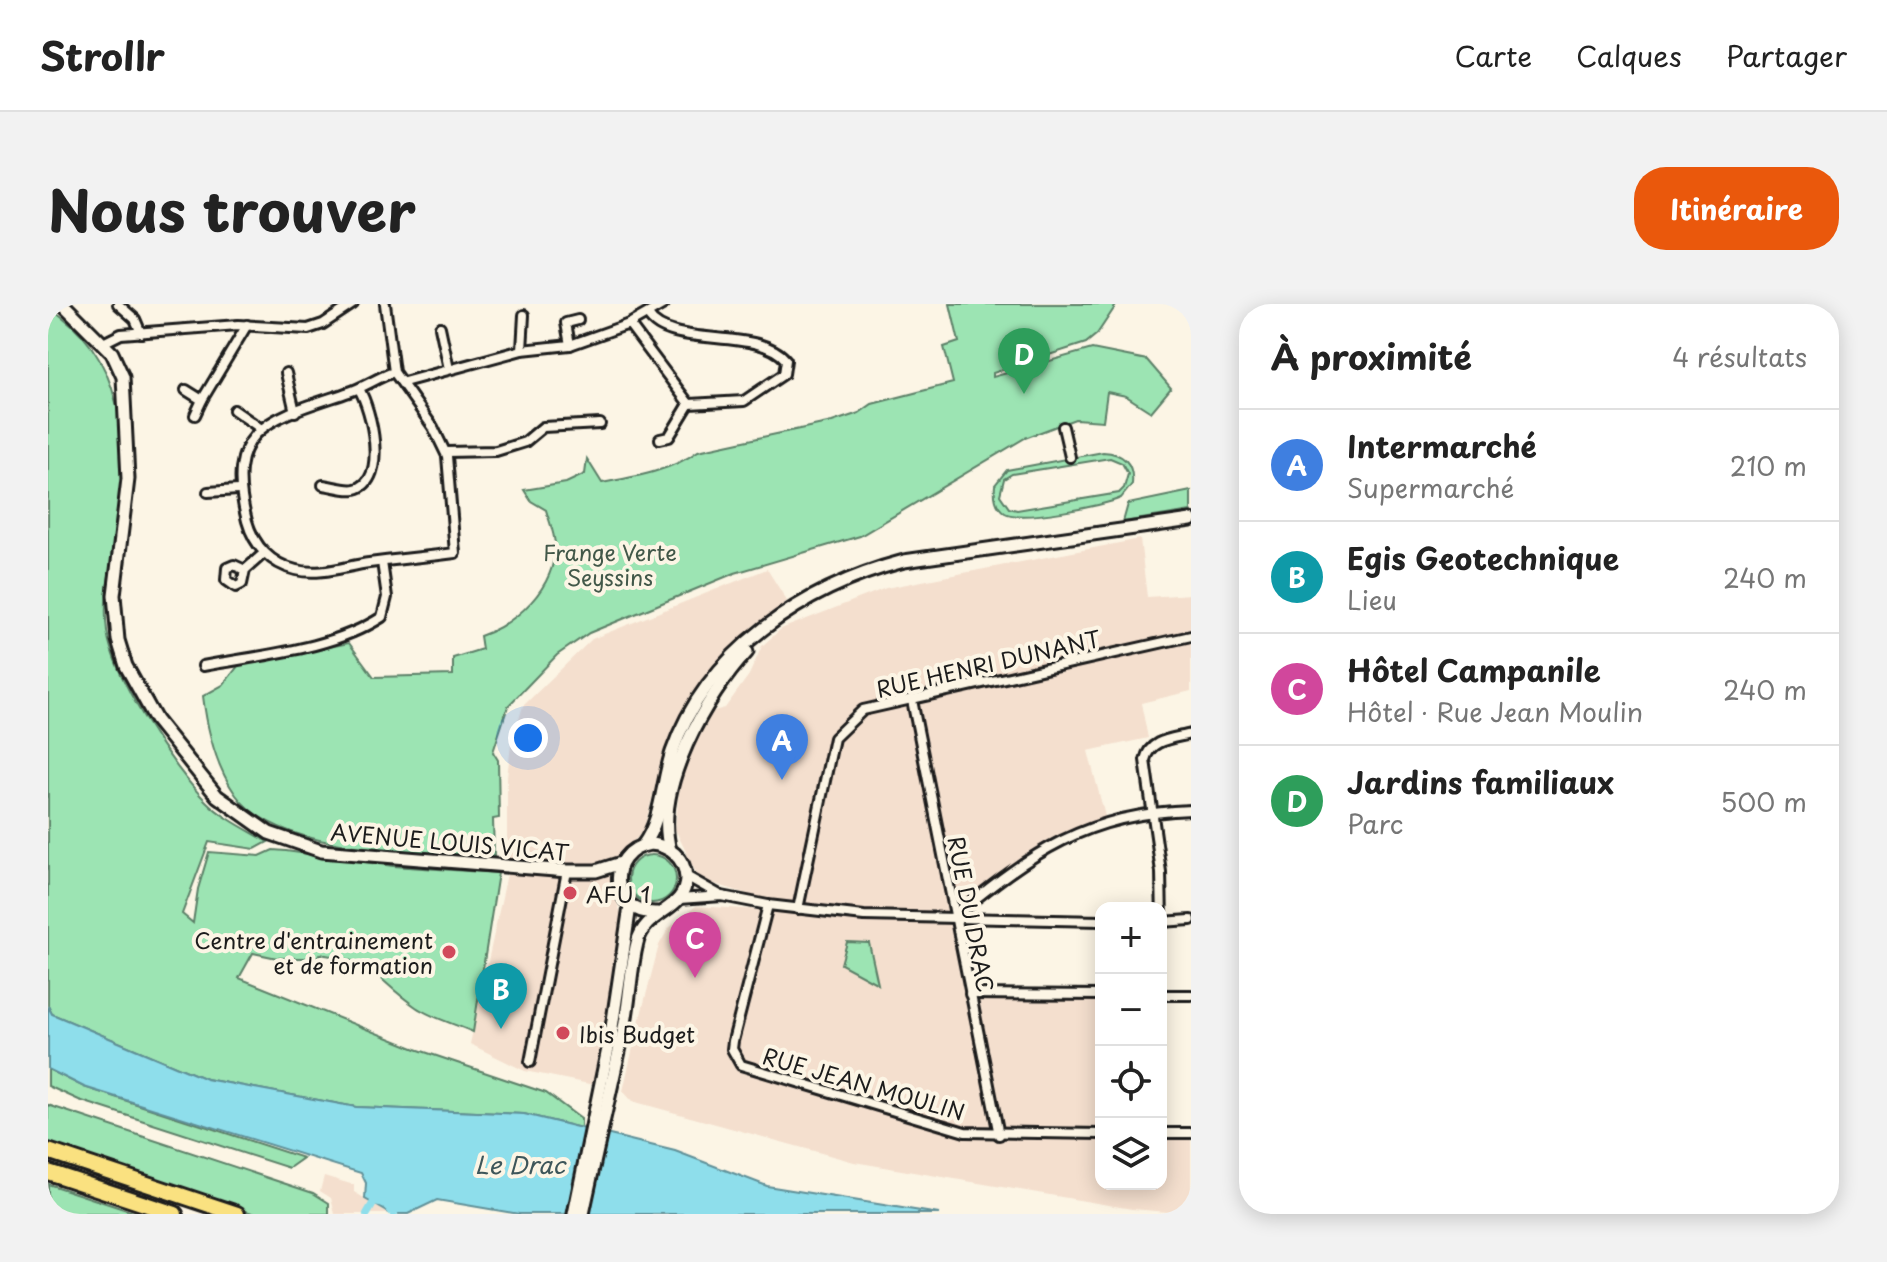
<!DOCTYPE html>
<html lang="fr">
<meta charset="utf-8">
<style>
body{margin:0;font-family:"Playpen Sans",sans-serif;background:#f2f2f2;color:#222}
.controls{position:absolute;right:24px;bottom:24px;display:grid;overflow:hidden;border-radius:16px;box-shadow:0 4px 20px #0003}
.controls button{width:72px;height:72px;display:grid;place-items:center;padding:0;border:0;border-bottom:2px solid #e0e0e0;background:#fff;color:#222;font:40px sans-serif}
.you{position:absolute;left:480px;top:434px;width:28px;height:28px;margin:-20px;border:6px solid #fff;border-radius:50%;background:#1a73e8;box-shadow:0 0 0 12px #1a73e833}
.badge{display:grid;place-items:center;width:52px;height:52px;border-radius:50%;background:#ea580c;color:#fff;font-size:26px;font-weight:700}
.pin{position:absolute;translate:-50% -66px;filter:drop-shadow(0 2px 4px #0008)}
.pin::after{content:'';position:absolute;top:42px;width:28px;height:24px;background:inherit;clip-path:polygon(0 0,100% 0,50% 100%)}
.list{margin:0;padding:0;list-style:none}
h2{display:flex;justify-content:space-between;align-items:center;height:104px;margin:0;padding:0 32px;font-size:34px}
h2 small{font-size:26px;font-weight:400;color:#767676}
.list li{display:grid;grid-template-columns:52px 1fr auto;gap:24px;align-items:center;box-sizing:border-box;height:112px;padding:0 32px;border-top:2px solid #e0e0e0}
.list b{display:block;font-size:30px;white-space:nowrap}
.list p{margin:0;font-size:26px;white-space:nowrap;color:#767676}
.list em{font-size:26px;font-style:normal;color:#767676}
.icon{flex:none;width:44px;height:44px;fill:none;stroke:currentColor;stroke-width:2;stroke-linecap:round;stroke-linejoin:round}
.map{position:relative;flex:none;width:1143px;height:910px;overflow:hidden;border-radius:32px}
header{display:flex;align-items:center;gap:48px;box-sizing:border-box;height:112px;padding:0 40px;background:#fff;border-bottom:2px solid #e0e0e0}
header strong{font-size:38px}
nav{display:flex;gap:44px;margin-inline-start:auto;font-size:28px}
.intro{display:flex;align-items:center;justify-content:space-between;box-sizing:border-box;height:192px;padding:0 48px}
h1{margin:0;font-size:56px}
.button{padding:20px 36px;border-radius:32px;background:#ea580c;color:#fff;font-size:28px;font-weight:700}
main{display:flex;gap:48px;padding:0 48px}
aside{flex:1;background:#fff;border-radius:32px;box-shadow:0 4px 20px #0003}
.map>svg:first-child{display:block}
</style>
<header>
<strong>Strollr</strong>
<nav><a>Carte</a><a>Calques</a><a>Partager</a></nav>
</header>
<div class="intro"><h1>Nous trouver</h1><a class="button">Itinéraire</a></div>
<main>
<div class="map">
<svg width="1143" height="910" viewBox="0 0 1143 910">
<rect width="100%" height="100%" fill="#fcf5e5"/>
<filter id="ink" filterUnits="userSpaceOnUse"><feTurbulence type="fractalNoise" baseFrequency=".0125" numOctaves="2"/><feDisplacementMap in="SourceGraphic" scale="16" xChannelSelector="R" yChannelSelector="G"/><feConvolveMatrix kernelMatrix="1 2 1 2 8 2 1 2 1" color-interpolation-filters="sRGB"/></filter>
<g filter="url(#ink)">
<g fill="#f4dfce">
<polygon points="1092,235 1099,293 1143,290 1143,387 1093,399 1100,434 1040,447 1058,516 1009,536 915,606 935,691 1053,692 1053,880 1113,880 1113,823 1143,824 1143,910 1084,905 806,858 584,797 575,787 588,730 611,641 621,624 648,602 760,609 651,575 627,525 634,463 647,442 658,409 677,404 701,371 714,342 733,325 838,284"/>
<polygon points="719,265 739,297 702,330 649,395 611,469 595,528 568,554 564,586 574,612 546,781 477,767 422,740 459,570 459,473 463,441 475,402 544,335"/>
<polygon points="276,872 306,881 306,888 343,910 287,910 283,894 272,887"/>
</g>
<g fill="#9ce4b3" stroke="#5c8068" stroke-width="2" fill-rule="evenodd">
<path d="M902,0H1069L1049,30L1038,39L945,69V73L1044,45L1099,56L1123,84L1103,108L1078,92L1059,88L1055,117L1027,115L977,134L812,232L687,269L541,329L509,351L460,402L445,448L450,456L451,514L445,515L446,552C378,547 232,552 188,491C168,463 159,425 155,392L175,381L191,361L301,339L326,373L405,371V354L434,345L432,332C469,319 507,284 507,242C507,230 501,217 498,206L483,197L476,186L518,179L537,170L539,155L554,179C586,173 624,167 650,147L784,118L811,109L824,100L905,79L896,43L911,38Z"/>
<path d="M0,3C78,51 80,138 70,219C65,257 54,289 59,327C65,373 125,465 159,498C175,514 200,526 220,538L207,545L161,538L134,610L145,619L150,585L161,548L212,552L225,546L238,547L345,562L450,569L425,728C407,720 384,714 368,703C324,673 332,659 272,650L268,654H229L205,649L191,674L368,745L498,789L533,815V824L476,810L308,803L158,775L4,710L0,702Z"/>
<path d="M1055,148C1075,149 1086,159 1084,180L1073,194C1056,202 973,218 957,209C947,202 946,192 947,181L959,166ZM1062,154L1074,159L1080,170L1076,184L1071,189L969,206L961,204L952,191L956,175L964,170Z"/>
<polygon points="1143,187 1143,207 1075,218 1080,200"/>
<circle cx="604" cy="575" r="24"/>
<polygon points="799,638 821,639 830,680 793,660"/>
<polygon points="0,765 36,783 255,854 241,864 31,796 0,782"/>
<polygon points="0,801 265,889 281,899 281,910 207,910 0,842"/>
<polygon points="0,880 91,910 0,910"/>
</g>
<polygon fill="#8edeeb" stroke="#609098" stroke-width="2" points="0,702 4,710 158,775 308,803 476,810 627,847 719,882 891,910 471,910 389,896 360,910 343,910 317,895 318,879 313,869 36,783 0,765"/>
<g fill="none" stroke-linecap="round" stroke-linejoin="round">
<polyline stroke="#8edeeb" stroke-width="8" points="319,910 326,898 338,900 346,910"/>
<g stroke="#1c1c1c" stroke-width="14">
<g id="street">
<polyline points="70,0 87,15 93,29"/>
<path d="M337,0L346,68L385,123L399,152L407,249C378,253 350,255 321,259C298,262 272,272 248,266C223,260 206,242 199,217C174,122 224,114 301,88C317,83 330,73 346,68"/>
<path d="M581,20L641,100L696,97L736,70L738,56C710,22 622,46 600,11"/>
<polyline points="392,23 401,65"/>
<polyline points="55,39 73,30 190,21 260,25 275,20 305,0"/>
<polyline points="522,41 518,19 530,16"/>
<polyline points="474,46 476,11"/>
<polyline points="238,69 247,108"/>
<polyline points="356,78 474,46 522,41 581,20 616,0"/>
<polyline points="138,86 154,96 199,21"/>
<polyline points="186,106 212,124"/>
<polyline points="147,111 154,96"/>
<polyline points="1015,123 1022,153"/>
<polyline points="612,135 621,133 641,100"/>
<polyline points="398,148 448,147 477,138 495,123 552,120"/>
<path d="M275,181C284,182 298,187 307,185C341,177 323,104 311,85"/>
<polyline points="160,188 190,186"/>
<polyline points="197,266 186,261 179,264 178,276 188,283 194,280 197,266 215,250"/>
<path d="M155,362C213,351 283,346 334,313L339,293L334,258"/>
<polyline points="864,396 951,831"/>
<polyline points="638,572 670,590"/>
<polyline points="631,595 674,592 720,601 816,612 1053,617"/>
<polyline points="720,601 685,737 684,745 693,761 917,828 1053,830"/>
<polyline points="750,605 786,434 815,406 1143,332"/>
<path d="M905,613C983,549 1039,509 1143,506"/>
<polyline points="1113,618 1143,616"/>
<path d="M1114,618L1113,568L1097,456C1102,435 1124,435 1143,430"/>
<polyline points="922,690 1053,691"/>
<polyline points="1113,691 1143,691"/>
<polyline points="482,758 519,567"/>
<polyline points="1113,829 1143,829"/>
</g>
</g>
<g stroke="#1c1c1c" stroke-width="17">
<g id="secondary">
<polyline points="15,0 64,49 75,73 80,175 66,291 70,336 78,362 108,416 169,492 221,529 273,547 519,567 548,567 573,559"/>
<path d="M595,541C614,516 614,478 624,448C659,347 757,283 856,257L1143,216"/>
<path d="M622,546C605,484 658,392 699,348"/>
<polyline points="526,910 563,730 582,602"/>
<path d="M535,910C548,848 563,786 576,724C582,696 582,667 589,639C597,605 638,608 638,574C637,554 621,541 602,540C556,548 562,611 609,609"/>
</g>
</g>
<g stroke="#1c1c1c" stroke-width="20">
<g id="highway">
<polyline points="0,847 189,910"/>
<polyline points="0,868 127,910"/>
</g>
</g>
<use href="#street" stroke="#fcf5e5" stroke-width="8"/>
<use href="#secondary" stroke="#fcf5e5" stroke-width="11"/>
<use href="#highway" stroke="#fae180" stroke-width="14"/>
</g>
</g>
<g fill="#d1495b" stroke="#fcf5e5" stroke-width="3">
<circle cx="522" cy="589" r="8"/>
<circle cx="401" cy="648" r="8"/>
<circle cx="515" cy="729" r="8"/>
</g>
<g text-anchor="middle" dominant-baseline="central" stroke-width="8" stroke-linejoin="round" paint-order="stroke">
<g font-size="22" fill="#425849" stroke="#fcf5e5">
<text x="562" y="247">Frange Verte<tspan x="562" dy="25">Seyssins</tspan></text>
</g>
<g font-size="22" fill="#1c1c1c" stroke="#fcf5e5">
<text transform="translate(940 359) rotate(-13)">RUE HENRI DUNANT</text>
<text transform="translate(402 537) rotate(5)">AVENUE LOUIS VICAT</text>
<text transform="translate(924 610) rotate(79)">RUE DU DRAC</text>
<text transform="translate(816 779) rotate(16)">RUE JEAN MOULIN</text>
</g>
<g font-size="22" fill="#1c1c1c" stroke="#fcf5e5" text-anchor="start">
<text x="538" y="589">AFU 1</text>
<text x="385" y="635" text-anchor="end">Centre d'entrainement<tspan x="385" dy="25">et de formation</tspan></text>
<text x="531" y="729">Ibis Budget</text>
</g>
<g font-size="24" font-style="italic" fill="#3e565a" stroke="#fcf5e5">
<text x="472" y="860">Le Drac</text>
</g>
</g>
</svg>
<div class="controls">
<button>+</button>
<button>−</button>
<button><svg class="icon" aria-label="locate" viewBox="0 0 24 24"><circle cx="12" cy="12" r="6"/><path d="M12 2v4M12 18v4M2 12h4M18 12h4"/></svg></button>
<button><svg class="icon" aria-label="layers" viewBox="0 0 24 24"><path d="M12 4l9 5-9 5-9-5zM3 14l9 5 9-5"/></svg></button>
</div>
<div class="you"></div>
<div class="pin badge" style="left:734px;top:476px;background:#3f7fe0">A</div>
<div class="pin badge" style="left:453px;top:725px;background:#0f9aa8">B</div>
<div class="pin badge" style="left:647px;top:674px;background:#d1479c">C</div>
<div class="pin badge" style="left:976px;top:90px;background:#2e9e5b">D</div>
</div>
<aside>
<h2>À proximité<small>4 résultats</small></h2>
<ul class="list">
<li><span class="badge" style="background:#3f7fe0">A</span><div><b>Intermarché</b><p>Supermarché</p></div><em>210 m</em></li>
<li><span class="badge" style="background:#0f9aa8">B</span><div><b>Egis Geotechnique</b><p>Lieu</p></div><em>240 m</em></li>
<li><span class="badge" style="background:#d1479c">C</span><div><b>Hôtel Campanile</b><p>Hôtel · Rue Jean Moulin</p></div><em>240 m</em></li>
<li><span class="badge" style="background:#2e9e5b">D</span><div><b>Jardins familiaux</b><p>Parc</p></div><em>500 m</em></li>
</ul>
</aside>
</main>
